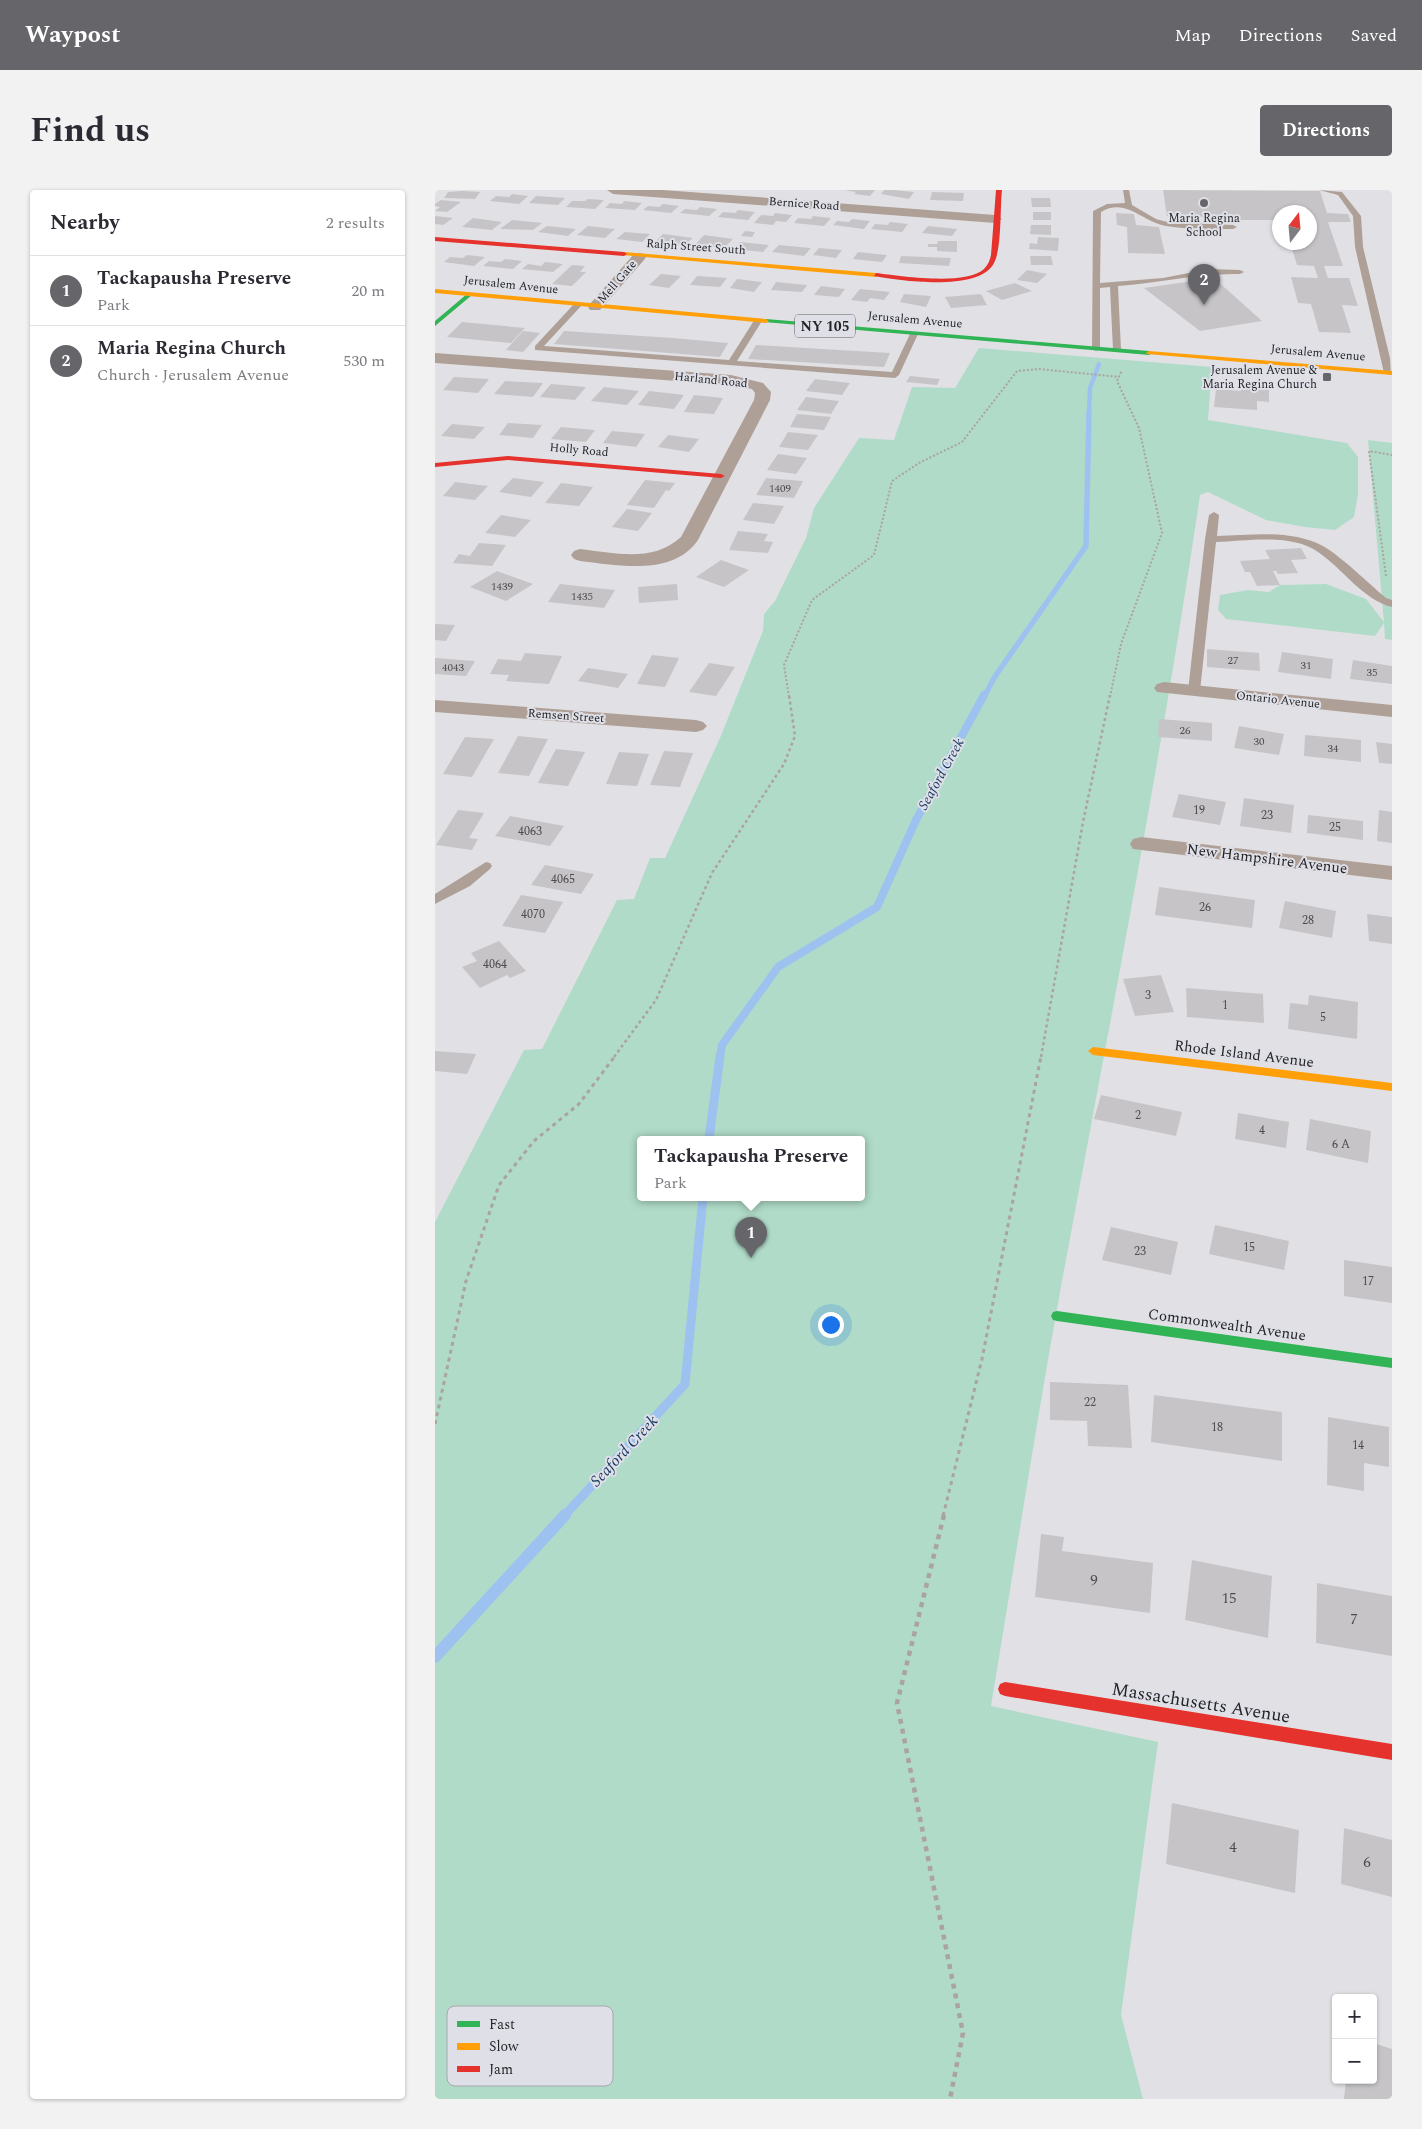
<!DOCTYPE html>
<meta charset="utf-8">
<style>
body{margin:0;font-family:Spectral,serif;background:#f2f2f3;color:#2b2b33}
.controls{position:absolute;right:15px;bottom:15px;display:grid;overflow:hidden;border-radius:5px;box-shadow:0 1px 4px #0004}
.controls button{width:45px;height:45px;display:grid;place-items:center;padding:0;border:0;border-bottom:1px solid #e1e1e2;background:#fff;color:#2b2b33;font:25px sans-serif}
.compass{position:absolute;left:837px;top:15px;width:45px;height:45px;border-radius:50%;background:#fff;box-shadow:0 1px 4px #0004;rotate:16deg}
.you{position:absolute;left:395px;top:1134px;width:18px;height:18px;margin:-12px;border:4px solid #fff;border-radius:50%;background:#1a73e8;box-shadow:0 0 0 8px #1a73e833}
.badge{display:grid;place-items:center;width:32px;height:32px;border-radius:50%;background:#66666a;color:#fff;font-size:16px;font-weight:700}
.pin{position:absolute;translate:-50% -41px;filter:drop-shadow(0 1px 2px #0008)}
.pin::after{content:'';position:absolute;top:26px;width:18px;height:15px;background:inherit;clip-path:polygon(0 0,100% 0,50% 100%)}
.popup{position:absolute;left:202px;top:946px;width:228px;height:65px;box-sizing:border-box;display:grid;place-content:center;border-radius:5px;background:#fff;filter:drop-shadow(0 1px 4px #0005);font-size:16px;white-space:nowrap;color:#7c7c81}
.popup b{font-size:19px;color:#2b2b33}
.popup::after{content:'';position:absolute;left:50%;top:100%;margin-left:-10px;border:10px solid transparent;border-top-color:#fff}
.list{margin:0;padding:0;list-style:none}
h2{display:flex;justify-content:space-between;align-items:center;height:65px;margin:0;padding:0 20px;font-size:21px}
h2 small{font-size:16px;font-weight:400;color:#7c7c81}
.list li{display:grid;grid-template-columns:32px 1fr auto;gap:15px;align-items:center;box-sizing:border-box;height:70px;padding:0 20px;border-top:1px solid #e1e1e2}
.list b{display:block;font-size:19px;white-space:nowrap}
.list p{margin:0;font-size:16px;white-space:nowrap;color:#7c7c81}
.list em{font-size:16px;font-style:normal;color:#7c7c81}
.map{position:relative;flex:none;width:957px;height:1909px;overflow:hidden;border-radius:5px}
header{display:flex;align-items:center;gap:30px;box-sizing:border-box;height:70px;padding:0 25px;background:#66666a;color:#fff}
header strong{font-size:24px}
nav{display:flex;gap:28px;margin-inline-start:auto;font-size:18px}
.intro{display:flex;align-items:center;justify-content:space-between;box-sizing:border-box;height:120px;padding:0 30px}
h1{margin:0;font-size:35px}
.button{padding:12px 22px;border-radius:5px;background:#66666a;color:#fff;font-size:18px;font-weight:700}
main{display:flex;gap:30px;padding:0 30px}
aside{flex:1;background:#fff;border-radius:5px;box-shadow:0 1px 4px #0004}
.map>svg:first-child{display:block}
</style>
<header>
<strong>Waypost</strong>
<nav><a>Map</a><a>Directions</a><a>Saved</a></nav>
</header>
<div class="intro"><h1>Find us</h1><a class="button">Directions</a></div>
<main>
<aside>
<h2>Nearby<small>2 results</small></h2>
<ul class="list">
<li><span class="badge">1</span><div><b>Tackapausha Preserve</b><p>Park</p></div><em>20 m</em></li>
<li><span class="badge">2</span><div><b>Maria Regina Church</b><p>Church · Jerusalem Avenue</p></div><em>530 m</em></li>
</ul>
</aside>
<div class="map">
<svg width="957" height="1909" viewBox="0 0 957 1909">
<rect width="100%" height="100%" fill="#e1e1e5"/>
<g fill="#b0dbc8" fill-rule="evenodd">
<path d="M544,158L777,177L773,230L912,253L923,267V304L919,327L900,340L870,337L831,330L773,302L765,305C726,572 674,837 625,1102C600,1240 579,1378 556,1516L723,1552L686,1825L708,1909H0V1032L89,860L107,859L182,710L199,709L215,668H230L285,548L328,441L329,424L340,411L371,348L379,318L424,248L459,250L477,197L520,198ZM206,949H426V1007H206Z"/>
<polygon points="933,250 957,253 957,450 950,449 949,433 940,446 791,429 783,420 785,405 813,400 834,402 845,395 891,394 931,409 949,432"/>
</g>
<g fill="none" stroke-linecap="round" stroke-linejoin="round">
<polyline stroke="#9ec2f0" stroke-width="4.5" points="654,223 655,198 664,174"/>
<polyline stroke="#9ec2f0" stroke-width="5.5" points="549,507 559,488 651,356 654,222"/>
<polyline stroke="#9ec2f0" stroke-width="8" points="285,867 287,855 343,777 442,717 481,630 549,505"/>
<g stroke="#9ec2f0" stroke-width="9">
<polyline points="274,949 285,866"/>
<polyline points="129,1326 250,1194 268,1007"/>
</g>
<polyline stroke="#9ec2f0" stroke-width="12" points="0,1467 130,1325"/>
</g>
<g fill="#c6c4c7">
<polygon points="409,0 440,0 435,6 419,4 421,2"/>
<polygon points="449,0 458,0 479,2 474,9 446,4"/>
<polygon points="728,0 885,1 892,23 913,24 916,32 893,32 908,76 889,76 893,88 914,88 923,116 907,115 916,143 884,142 876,114 863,113 856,87 883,88 879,76 862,75 855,52 874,52 874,22 844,22 844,30 779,30 778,27 732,26"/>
<polygon points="28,1 45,2 40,9 9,8 13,2"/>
<polygon points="497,2 529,3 528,11 495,10"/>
<polygon points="77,4 93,6 84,14 55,11 61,6 74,7"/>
<polygon points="101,6 130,8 123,15 94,13"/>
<polygon points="596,8 615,8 616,17 597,17"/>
<polygon points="153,9 169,10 160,19 131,17 137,11 150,11"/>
<polygon points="6,10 26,12 12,22 0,21 5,17 0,16 0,14"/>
<polygon points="189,11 207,13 200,20 170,18 175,13 187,14"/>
<polygon points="228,14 244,16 236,23 208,20 213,16 224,17"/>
<polygon points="265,17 282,19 274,26 245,23 250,19 262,20"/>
<polygon points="303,20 320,22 313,30 283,27 288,22 300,23"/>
<rect x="598" y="22" width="18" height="8"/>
<polygon points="340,23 357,25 351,32 341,31 338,35 319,33 326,25 338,26"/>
<polygon points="681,23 699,24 701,35 724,37 730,64 693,63 692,37 682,35"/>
<polygon points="0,26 18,28 8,35 0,34"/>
<polygon points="378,26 396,28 389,36 359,33 363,28 376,29"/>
<polygon points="38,28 67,32 57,40 27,37"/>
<polygon points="417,29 435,31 429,39 398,35 402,31 414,32"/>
<polygon points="77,30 107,33 98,40 65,39"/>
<polygon points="455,32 473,34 467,42 436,39 440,34 453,35"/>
<polygon points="596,35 616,35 616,45 595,44"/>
<polygon points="112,36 141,39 133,46 103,42"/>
<polygon points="153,36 180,39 170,48 142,45"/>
<polygon points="493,36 522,39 517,46 487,43"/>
<polygon points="310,41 320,42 317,47 306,46"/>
<polygon points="190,42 215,44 207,52 181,49"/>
<polygon points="228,44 258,48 250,55 220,52"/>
<polygon points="269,45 298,49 289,58 260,55"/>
<polygon points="603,47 624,48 623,61 594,59 595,53 602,54"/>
<polygon points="503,51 522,51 522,62 502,61 502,57 493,57 493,54 502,54"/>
<polygon points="305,52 334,55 328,62 299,59"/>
<polygon points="344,55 376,58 369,66 337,62"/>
<polygon points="384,58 407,60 401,68 378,65"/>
<polygon points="423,62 452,65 447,72 418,69"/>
<polygon points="32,65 50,67 39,76 9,72 15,67 28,68"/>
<polygon points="466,66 516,68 514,76 464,73"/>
<polygon points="595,66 616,66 618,75 596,75"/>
<polygon points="70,69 87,71 78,79 48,76 54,71 66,72"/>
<polygon points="110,72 128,74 118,82 87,79 93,74 106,76"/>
<polygon points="137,75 150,76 145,82 151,82 137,96 117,94"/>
<polygon points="592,80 612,84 602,93 582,90"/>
<polygon points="226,84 246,86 234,98 214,95"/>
<polygon points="262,86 292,88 285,97 255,95"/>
<polygon points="779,88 827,131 765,141 709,98"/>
<polygon points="302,89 327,92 319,102 295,98"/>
<polygon points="341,92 372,95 367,102 336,100"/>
<polygon points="580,93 597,101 567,110 551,101"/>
<polygon points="386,96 410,99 404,107 379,105"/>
<polygon points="425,99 455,102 449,110 435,108 432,112 416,110"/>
<polygon points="469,104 496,106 491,117 465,112"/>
<polygon points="546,104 552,115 516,118 510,107"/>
<polygon points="27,132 90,138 76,153 12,147"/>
<polygon points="88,141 105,143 88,162 71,160"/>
<polygon points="129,141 238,148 293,153 285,167 119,154"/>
<polygon points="321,155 387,159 455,163 449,177 313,169"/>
<polygon points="475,186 505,189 502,195 471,192"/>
<polygon points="19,187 54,189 43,203 8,200"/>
<polygon points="380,189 415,193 407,205 371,201"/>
<polygon points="70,191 108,193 98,207 59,204"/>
<polygon points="116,194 151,197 140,210 105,207"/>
<polygon points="806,195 834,197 834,212 822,211 822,220 779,217 781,199 806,201"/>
<polygon points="169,197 204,201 192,215 156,211"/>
<polygon points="214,201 249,205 239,219 203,215"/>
<polygon points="259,205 288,208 279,224 249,222"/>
<polygon points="371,207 404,211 396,224 362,220"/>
<polygon points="362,224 396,227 389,240 355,237"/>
<polygon points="73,233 107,235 98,248 64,245"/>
<polygon points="17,234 50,237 39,249 6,246"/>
<polygon points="126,237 160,240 151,252 116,249"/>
<polygon points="177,241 210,244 201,257 168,253"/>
<polygon points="353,242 383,245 373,260 344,257"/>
<polygon points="233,245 264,249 254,262 223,257"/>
<polygon points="343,264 372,268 361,284 332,280"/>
<polygon points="78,288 109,292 96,307 64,302"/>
<polygon points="331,288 368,291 359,308 321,305"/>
<polygon points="210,290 240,293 234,301 231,300 219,318 192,315"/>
<polygon points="20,292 53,296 40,310 8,306"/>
<polygon points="126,293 158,297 144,316 110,313"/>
<polygon points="318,313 349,316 339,334 308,330"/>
<polygon points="192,319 217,323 203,341 177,337"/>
<polygon points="66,325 96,330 80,347 50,343"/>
<polygon points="303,341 333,344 329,351 338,352 333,363 294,360"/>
<polygon points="44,353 71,355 57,376 18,373 24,364 35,366"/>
<polygon points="866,358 872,369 856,370 863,383 843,384 841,381 838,381 845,395 822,396 815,382 810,382 805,371 835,369 830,360"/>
<polygon points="286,370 314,380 289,397 261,387"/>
<polygon points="62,381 98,394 71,411 35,397"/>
<polygon points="125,394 180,400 169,418 113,412"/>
<polygon points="242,394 243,410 204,413 203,397"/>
<polygon points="0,434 20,435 11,451 0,450"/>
<polygon points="772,459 824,463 825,481 772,477"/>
<polygon points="847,462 898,469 896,489 843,482"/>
<polygon points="90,463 127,466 114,494 71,491 74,485 55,484 63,469 86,471"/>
<polygon points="217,465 244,468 230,497 202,494"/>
<polygon points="0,468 40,471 31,486 0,484"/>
<polygon points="918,470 957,476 957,494 915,489"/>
<polygon points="274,473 300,477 281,506 254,502"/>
<polygon points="153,478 193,484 183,498 143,491"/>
<polygon points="724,529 777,533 777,551 723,547"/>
<polygon points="804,536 849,544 844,565 799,558"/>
<polygon points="870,545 926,550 926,572 869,566"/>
<polygon points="83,546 113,549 94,586 63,583"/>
<polygon points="30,547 59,549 37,587 8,584"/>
<polygon points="941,552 957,554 957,574 944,573"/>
<polygon points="121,559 150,562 133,596 103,593"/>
<polygon points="229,561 258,563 245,597 215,595"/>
<polygon points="184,562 214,564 202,596 171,594"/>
<polygon points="744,604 791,612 785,635 737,627"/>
<polygon points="809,608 859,615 856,643 805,636"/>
<polygon points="23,620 49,623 34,648 43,649 37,660 1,655"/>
<polygon points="944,620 957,622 957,653 942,651"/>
<polygon points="873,625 928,631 928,650 872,643"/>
<polygon points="75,626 129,636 115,656 60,646"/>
<polygon points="110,675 159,684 146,704 96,695"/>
<polygon points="724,697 820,710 817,738 720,725"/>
<polygon points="86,705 128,712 110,743 67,736"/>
<polygon points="850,711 901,721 897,748 844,738"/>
<polygon points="932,724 957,727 957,754 934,751"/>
<polygon points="64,751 91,781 75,788 72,785 45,798 27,777 42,771 36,763"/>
<polygon points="726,785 739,822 700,826 688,789"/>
<polygon points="751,798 828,804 829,833 752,827"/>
<polygon points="874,805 923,812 922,849 853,839 855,813 873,815"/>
<polygon points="0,861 41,864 32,884 0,881"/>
<polygon points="666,905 747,922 741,946 659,929"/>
<polygon points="803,923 854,932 851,958 800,949"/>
<polygon points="875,929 936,941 933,973 871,960"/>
<polygon points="780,1035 854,1051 849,1080 774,1064"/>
<polygon points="676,1037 743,1052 736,1085 667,1070"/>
<polygon points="909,1070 957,1077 957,1113 909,1106"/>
<polygon points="615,1192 693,1195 697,1258 653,1256 652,1231 615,1230"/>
<polygon points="719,1205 847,1222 847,1271 716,1252"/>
<polygon points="893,1227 954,1237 954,1277 929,1273 929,1301 892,1295"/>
<polygon points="606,1344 629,1347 627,1361 718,1373 715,1423 600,1407"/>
<polygon points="757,1370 837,1386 833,1448 750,1430"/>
<polygon points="882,1393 957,1406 957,1466 881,1453"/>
<polygon points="737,1613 864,1640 860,1703 731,1674"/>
<polygon points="909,1638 957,1650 957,1707 906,1694"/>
<polygon points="938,1853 957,1859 957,1909 909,1909 911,1890 938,1890"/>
</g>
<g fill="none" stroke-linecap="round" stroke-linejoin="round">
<g stroke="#aba39e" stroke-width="2" stroke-dasharray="2 2" stroke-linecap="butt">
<polyline points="951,386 934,261 957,265"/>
<polyline points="354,507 349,475 377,410 439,365 457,291 484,273 527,252 582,181 604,179 684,187"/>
<polyline points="675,507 686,454 727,343 704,238 682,191 687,180"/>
</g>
<g stroke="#aba39e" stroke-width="2.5" stroke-dasharray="3 3" stroke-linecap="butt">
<polyline points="179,867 221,810 277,683 349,574 360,546 354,505"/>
<polyline points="606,867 648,632 675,505"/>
</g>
<g stroke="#aba39e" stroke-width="3" stroke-dasharray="4 4" stroke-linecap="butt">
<polyline points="0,1234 31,1091 64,995 99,951 144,914 180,866"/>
<polyline points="508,1326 547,1169 606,866"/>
</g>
<polyline stroke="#aba39e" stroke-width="4.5" stroke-dasharray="5 5" stroke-linecap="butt" points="509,1325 462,1513 528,1843 515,1909"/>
<g fill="#afa097" fill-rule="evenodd">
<path d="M688,0H694L697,15L721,29L732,32L798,35L802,37L798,39C776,39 753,40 731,36C707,32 691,7 666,22L665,93L728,88L774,79L805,80L809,82L805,84C764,83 724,93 683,96L686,160L682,162L678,160L675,97L665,98V159L661,161L657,159L658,21L672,14L690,13Z"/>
<polygon points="884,0 907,2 926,26 928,57 955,168 956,185 949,183 920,57 918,26 903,5"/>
<polygon points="140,113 147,115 109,156 294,170 320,129 323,129 327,131 302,171 457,182 475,144 479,142 483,144 464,185 460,188 100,160 100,156"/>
<path d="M779,322L784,325L782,346C816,345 856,339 888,356C907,367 933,393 951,408L957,410V417C928,410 907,378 883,362C856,343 812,351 781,352L765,501L759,504L755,503L753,501L770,349L774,325Z"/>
<polygon points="51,672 55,673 57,676 55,679 35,696 0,714 0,704"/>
</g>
<g fill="#afa097" fill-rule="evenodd">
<polygon points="172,0 228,0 560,25 567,29 560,33 178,4"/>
<polygon points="204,63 209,64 211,67 209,70 165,120 155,120 153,117 155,114 199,64"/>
<path d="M0,163L296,185L328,193L336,202L335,210L263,350C238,387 182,375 145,371L139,369L136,365L139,361L145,359C180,363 218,373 246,347L319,210L320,203L317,199L296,195L0,173Z"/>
<polygon points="729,492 957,515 957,527 722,502 719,498 722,494"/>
<polygon points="0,510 261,530 268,532 272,536 268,540 261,542 0,522"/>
<polygon points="706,647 957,676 957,690 698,659 695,654 698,649"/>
</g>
<g fill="#30b455" fill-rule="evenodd">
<polygon points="32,104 37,105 0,136 0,131"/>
<polygon points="331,129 714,161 717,163 714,165 329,132 328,131"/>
<polygon points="622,1121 957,1168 957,1178 622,1131 618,1130 616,1126 618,1122"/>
</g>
<g fill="#ff9f0a" fill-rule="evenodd">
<polygon points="189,62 441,83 444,85 441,87 187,65"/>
<polygon points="0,99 331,129 334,131 331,133 0,103"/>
<polygon points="714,161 957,181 957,185 712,164 711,163"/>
<polygon points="658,857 957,893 957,901 658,865 653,861"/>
</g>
<g fill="#e5322d" fill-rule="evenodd">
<path d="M561,0H567C565,18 567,58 559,73C545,102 466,91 439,86L441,83C465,86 531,96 549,79C553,75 555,70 556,65Z"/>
<polygon points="0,47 189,62 192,64 189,66 0,51"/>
<polygon points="73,266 286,284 290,286 286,288 73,270 0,277 0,273"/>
<polygon points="570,1492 957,1554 957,1570 570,1506 565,1504 563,1499 565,1494"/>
</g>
</g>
<g fill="#66666a" stroke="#dfdfe7" stroke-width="2">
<circle cx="769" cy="13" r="5"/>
<rect x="887" y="182" width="10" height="10" rx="2.5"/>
</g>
<g text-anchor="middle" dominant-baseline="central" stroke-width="4" stroke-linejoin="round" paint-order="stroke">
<g font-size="11" fill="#4c4c4f">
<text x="345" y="298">1409</text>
<text x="67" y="396">1439</text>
<text x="147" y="406">1435</text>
<text x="798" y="470">27</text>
<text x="871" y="475">31</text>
<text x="18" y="477">4043</text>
<text x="937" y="482">35</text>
<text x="750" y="540">26</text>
<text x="824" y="551">30</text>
<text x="898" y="558">34</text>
</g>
<g font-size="12" fill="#242427" stroke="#dfdfe7">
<text transform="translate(369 14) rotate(4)">Bernice Road</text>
<text transform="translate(261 57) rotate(4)">Ralph Street South</text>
<text transform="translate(182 92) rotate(-49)">Mell Gate</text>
<text transform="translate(76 95) rotate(6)">Jerusalem Avenue</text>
<text transform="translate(480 130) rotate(5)">Jerusalem Avenue</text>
<text transform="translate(883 163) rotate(5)">Jerusalem Avenue</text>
<text transform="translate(276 190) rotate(6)">Harland Road</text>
<text transform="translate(144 260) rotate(5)">Holly Road</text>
<text transform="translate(843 510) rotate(6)">Ontario Avenue</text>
<text transform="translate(131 526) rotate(4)">Remsen Street</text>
</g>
<g font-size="12" fill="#242427" stroke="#dfdfe7">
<text x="769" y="28">Maria Regina<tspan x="769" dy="14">School</tspan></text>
<text x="882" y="180" text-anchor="end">Jerusalem Avenue &amp;<tspan x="882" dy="14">Maria Regina Church</tspan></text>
</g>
<g font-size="12" fill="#4c4c4f">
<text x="764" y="620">19</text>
<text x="832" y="625">23</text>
<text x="900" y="637">25</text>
<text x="95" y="641">4063</text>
<text x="128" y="689">4065</text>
<text x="770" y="717">26</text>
<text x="98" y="724">4070</text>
<text x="873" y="730">28</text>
<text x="60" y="774">4064</text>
<text x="713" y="805">3</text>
<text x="790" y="815">1</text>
<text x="888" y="827">5</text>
<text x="703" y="925">2</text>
<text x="827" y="940">4</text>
<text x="906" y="954">6 A</text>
<text x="814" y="1057">15</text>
<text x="705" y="1061">23</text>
<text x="933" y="1091">17</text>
<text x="655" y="1212">22</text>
<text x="782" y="1237">18</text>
<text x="923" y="1255">14</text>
</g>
<rect fill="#dfdfe7" stroke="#5c5c61" stroke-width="1" x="360" y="124.5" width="60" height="23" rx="4"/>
<g font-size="14" font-weight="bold" fill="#242427">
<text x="390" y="136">NY 105</text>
</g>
<g font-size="14" font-style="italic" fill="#12355e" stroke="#dfdfe7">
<text transform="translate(506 584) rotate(-61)">Seaford Creek</text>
</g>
<g font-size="15" fill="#242427" stroke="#dfdfe7">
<text transform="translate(832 669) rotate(7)">New Hampshire Avenue</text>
<text transform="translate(809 864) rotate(7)">Rhode Island Avenue</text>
<text transform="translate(792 1135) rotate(8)">Commonwealth Avenue</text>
</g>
<g font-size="15" fill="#4c4c4f">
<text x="659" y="1390">9</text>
<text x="794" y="1408">15</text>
<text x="919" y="1429">7</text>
<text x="798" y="1657">4</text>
<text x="932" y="1672">6</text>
</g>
<g font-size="16" font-style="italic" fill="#12355e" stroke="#dfdfe7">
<text transform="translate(189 1261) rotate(-47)">Seaford Creek</text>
</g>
<g font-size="18" fill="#242427" stroke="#dfdfe7">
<text transform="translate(766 1513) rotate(9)">Massachusetts Avenue</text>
</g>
</g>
<rect x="12" y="1816" width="166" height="80" rx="8" fill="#dfdfe7" stroke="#a7a7ad" stroke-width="1"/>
<rect x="22" y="1831" width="23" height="6" fill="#30b455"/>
<rect x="22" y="1853" width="23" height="7" fill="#ff9f0a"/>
<rect x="22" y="1876" width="23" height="6" fill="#e5322d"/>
<g font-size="14" fill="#242427">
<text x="54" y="1839">Fast</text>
<text x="54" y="1861">Slow</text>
<text x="54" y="1884">Jam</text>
</g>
</svg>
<div class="controls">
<button>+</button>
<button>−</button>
</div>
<svg class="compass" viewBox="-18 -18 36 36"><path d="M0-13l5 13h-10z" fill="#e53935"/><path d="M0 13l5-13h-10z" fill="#7c7c81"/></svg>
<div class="you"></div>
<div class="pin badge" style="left:316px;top:1068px">1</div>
<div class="popup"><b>Tackapausha Preserve</b>Park</div>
<div class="pin badge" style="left:769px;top:115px">2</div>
</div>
</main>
